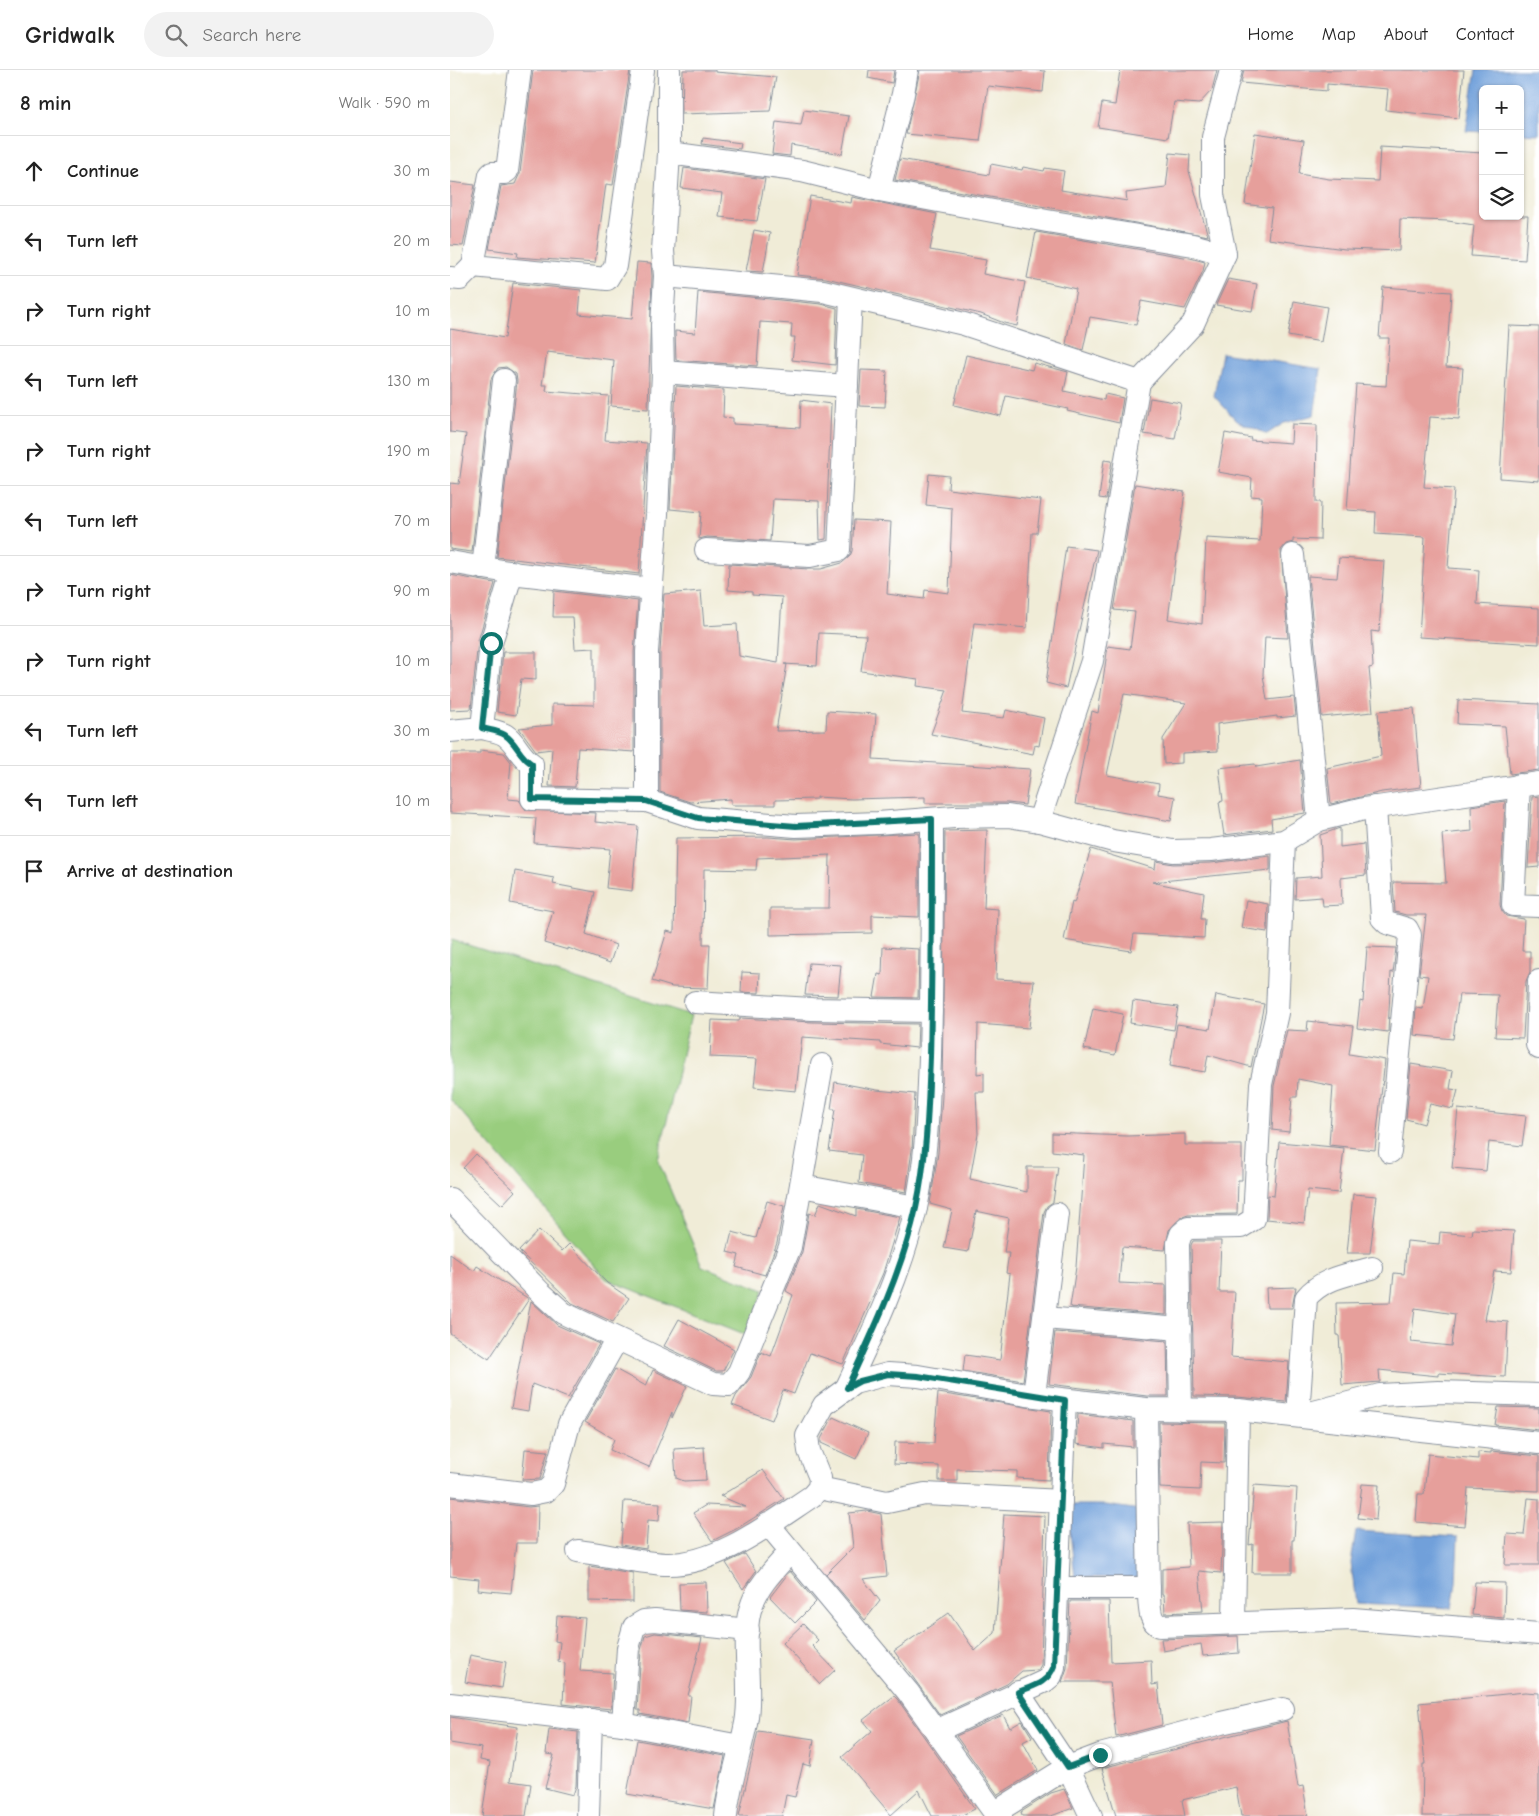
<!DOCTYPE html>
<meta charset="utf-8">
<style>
body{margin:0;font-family:"Comic Neue",sans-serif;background:#f2f2f2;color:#222}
.controls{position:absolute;right:15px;top:15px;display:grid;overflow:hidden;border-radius:8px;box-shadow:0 1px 4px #0004}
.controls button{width:45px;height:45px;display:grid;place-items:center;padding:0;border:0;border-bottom:1px solid #e0e0e0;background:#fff;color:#222;font:25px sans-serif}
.stop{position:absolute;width:15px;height:15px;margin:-11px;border:4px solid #0f766e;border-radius:50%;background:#fff}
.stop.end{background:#0f766e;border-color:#fff;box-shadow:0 1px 5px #0008}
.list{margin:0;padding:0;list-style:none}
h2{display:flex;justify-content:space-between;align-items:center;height:65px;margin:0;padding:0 20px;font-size:21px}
h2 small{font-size:16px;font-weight:400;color:#767676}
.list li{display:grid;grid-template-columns:32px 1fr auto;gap:15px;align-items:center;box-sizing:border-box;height:70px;padding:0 20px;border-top:1px solid #e0e0e0}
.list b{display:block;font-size:19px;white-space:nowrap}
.list em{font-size:16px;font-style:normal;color:#767676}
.icon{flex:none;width:28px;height:28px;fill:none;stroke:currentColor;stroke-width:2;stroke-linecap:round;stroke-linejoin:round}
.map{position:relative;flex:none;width:1089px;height:1746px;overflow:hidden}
header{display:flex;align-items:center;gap:30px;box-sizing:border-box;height:70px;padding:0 25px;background:#fff;border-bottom:1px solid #e0e0e0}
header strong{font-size:24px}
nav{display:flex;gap:28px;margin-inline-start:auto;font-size:18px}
.search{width:350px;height:45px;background:#f2f2f2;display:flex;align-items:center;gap:12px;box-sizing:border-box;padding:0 18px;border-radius:28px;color:#767676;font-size:19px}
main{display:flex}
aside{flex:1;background:#fff}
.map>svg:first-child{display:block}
</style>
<header>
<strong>Gridwalk</strong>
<div class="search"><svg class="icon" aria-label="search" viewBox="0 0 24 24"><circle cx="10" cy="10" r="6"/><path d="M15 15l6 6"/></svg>Search here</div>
<nav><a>Home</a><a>Map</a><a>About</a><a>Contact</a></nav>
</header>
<main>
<aside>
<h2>8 min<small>Walk · 590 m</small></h2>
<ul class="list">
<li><svg class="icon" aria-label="ahead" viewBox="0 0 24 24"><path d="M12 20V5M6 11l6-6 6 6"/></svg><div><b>Continue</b></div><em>30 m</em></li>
<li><svg class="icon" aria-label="left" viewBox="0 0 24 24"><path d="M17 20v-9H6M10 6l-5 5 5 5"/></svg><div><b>Turn left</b></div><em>20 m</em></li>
<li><svg class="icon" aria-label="right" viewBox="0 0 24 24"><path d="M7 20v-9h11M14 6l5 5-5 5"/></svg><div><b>Turn right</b></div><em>10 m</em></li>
<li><svg class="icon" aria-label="left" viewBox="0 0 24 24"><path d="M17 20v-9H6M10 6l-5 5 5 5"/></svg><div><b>Turn left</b></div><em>130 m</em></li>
<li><svg class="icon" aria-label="right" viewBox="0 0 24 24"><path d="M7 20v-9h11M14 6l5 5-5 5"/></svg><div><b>Turn right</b></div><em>190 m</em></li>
<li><svg class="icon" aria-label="left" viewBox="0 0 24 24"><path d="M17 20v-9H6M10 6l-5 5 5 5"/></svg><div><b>Turn left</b></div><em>70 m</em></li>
<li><svg class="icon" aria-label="right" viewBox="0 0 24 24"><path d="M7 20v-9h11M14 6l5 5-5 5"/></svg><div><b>Turn right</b></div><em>90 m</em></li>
<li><svg class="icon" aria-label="right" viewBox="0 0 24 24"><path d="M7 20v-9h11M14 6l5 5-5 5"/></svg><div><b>Turn right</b></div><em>10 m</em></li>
<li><svg class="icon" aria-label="left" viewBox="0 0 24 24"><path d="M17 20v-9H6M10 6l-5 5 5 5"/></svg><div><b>Turn left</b></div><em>30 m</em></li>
<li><svg class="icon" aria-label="left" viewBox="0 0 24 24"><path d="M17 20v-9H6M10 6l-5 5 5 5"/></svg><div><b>Turn left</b></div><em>10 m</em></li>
<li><svg class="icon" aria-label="arrive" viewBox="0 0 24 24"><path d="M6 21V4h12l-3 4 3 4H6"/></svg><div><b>Arrive at destination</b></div></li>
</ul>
</aside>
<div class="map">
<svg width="1089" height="1746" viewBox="0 0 1089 1746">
<rect width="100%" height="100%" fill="#fff"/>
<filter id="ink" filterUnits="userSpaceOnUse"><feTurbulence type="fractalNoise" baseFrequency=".02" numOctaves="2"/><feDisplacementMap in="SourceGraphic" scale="10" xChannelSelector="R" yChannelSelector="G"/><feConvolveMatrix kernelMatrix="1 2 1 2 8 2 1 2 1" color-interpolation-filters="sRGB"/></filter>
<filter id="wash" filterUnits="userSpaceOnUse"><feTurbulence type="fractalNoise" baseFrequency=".0096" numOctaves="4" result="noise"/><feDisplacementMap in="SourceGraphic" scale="20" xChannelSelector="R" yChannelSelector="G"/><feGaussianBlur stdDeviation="1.12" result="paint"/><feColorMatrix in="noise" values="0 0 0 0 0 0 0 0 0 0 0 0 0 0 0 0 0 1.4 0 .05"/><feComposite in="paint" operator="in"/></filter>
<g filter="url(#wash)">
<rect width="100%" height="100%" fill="#f0ecd7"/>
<polygon fill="#99cd7e" stroke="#5a7e6e" points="2,870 241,945 208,1090 252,1196 314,1220 297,1265 156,1209 0,1029 0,878"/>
<g fill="#71a0da" stroke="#46689c">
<polygon points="1026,0 1089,0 1089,64 1070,63 1070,19 1033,19 1033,62 1016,61"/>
<polygon points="772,283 871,299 864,345 834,353 817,364 787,351 764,326"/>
<polygon points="617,1435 656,1435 690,1440 693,1508 625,1507"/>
<polygon points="906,1461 1008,1467 1006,1513 1002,1538 906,1534 901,1493"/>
</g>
<g id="blocks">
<g fill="#e69f9b" fill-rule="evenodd">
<polygon points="83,0 180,0 163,115 156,114 145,193 67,187 68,183 39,179 51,116 65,114 70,103"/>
<polygon points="233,0 265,0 265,2 326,7 320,41 232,44"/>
<polygon points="419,0 444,0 442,13 418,8"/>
<polygon points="470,0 581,0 595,1 593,22 538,16 530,71 456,64"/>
<polygon points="670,0 767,0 762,20 749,34 724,32 718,68 648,57 652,33 665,35"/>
<polygon points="794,0 1014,0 1009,48 936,40 938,19 877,14 877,21 791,13"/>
<polygon points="354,40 399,46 392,84 341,75 340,86 322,84 326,52 351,55"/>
<polygon points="805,63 854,70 849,104 879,109 928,111 930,77 1033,83 1033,146 1078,146 1075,190 1021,186 1024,155 998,151 950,149 949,181 895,179 818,169 822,138 795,134"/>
<polygon points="253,68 291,73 290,79 252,74"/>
<polygon points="720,83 740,85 739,101 758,166 445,110 450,89 539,105 541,94 572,100 573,97 594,101 595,98 614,101 611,120 677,131 676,123 716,118"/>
<polygon points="234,98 315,109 307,151 269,147 272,123 231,118"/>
<polygon points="0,112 25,115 13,176 0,175"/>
<polygon points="360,126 401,133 402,127 487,144 480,180 536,190 533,204 575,212 567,256 554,253 531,244 376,208 347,205"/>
<polygon points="304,160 320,163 313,202 296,201"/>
<polygon points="586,162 740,188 755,192 753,201 735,239 691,231 686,255 640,247 633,280 616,274 626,219 577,208"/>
<polygon points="187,192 201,193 202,206 198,339 161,336 164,290 97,282 92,315 97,315 96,321 159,326 155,370 197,373 189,504 47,487 67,311 66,304 56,297 48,298 41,309 22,482 0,479 0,413 9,414 16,364 0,362 0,259 55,268 63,213 131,220 129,244 182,249"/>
<polygon points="778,209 807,214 802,241 766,235"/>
<polygon points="933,217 1001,222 996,297 1013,298 1009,349 980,347 974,417 1004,419 998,498 1029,500 1027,534 1089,538 1089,574 969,567 975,467 925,464 926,442 897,440 906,314 936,316 939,268 929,268"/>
<polygon points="248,222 371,234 387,238 385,295 342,290 345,267 341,267 342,254 310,252 307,296 226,290 225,261 245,263"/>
<polygon points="844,231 877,237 871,272 838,266"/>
<polygon points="1059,256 1089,257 1089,411 1050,408"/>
<polygon points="516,285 582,300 584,293 618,302 614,321 654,330 655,324 673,328 669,353 617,341 618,339 556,326 551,346 504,335"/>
<polygon points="411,300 437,301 435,337 409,336"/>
<polygon points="226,316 274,320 273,347 283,348 283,354 350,358 351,330 381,334 376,469 370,470 369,431 323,429 320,471 257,467 249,469 251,442 220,439"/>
<polygon points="700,328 731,333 725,369 694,364"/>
<polygon points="842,354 867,355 866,432 871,432 870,470 843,469 843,472 836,474 831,480 838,568 815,567 813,605 817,630 844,627 846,646 827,648 827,646 767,654 768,681 732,683 732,693 714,694 713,669 736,633 674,624 657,705 709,714 708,724 725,727 721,751 625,734 642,641 648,643 658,576 680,579 685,542 664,540 685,414 735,422 718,549 752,554 756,468 810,471 812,427 801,426 802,408 768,402 775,363 801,368 800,370 841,373"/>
<polygon points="654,390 662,391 656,429 649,428"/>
<polygon points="479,404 499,406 498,419 591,430 587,463 582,463 577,558 524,553 512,643 554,648 556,640 594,648 589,676 585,675 583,684 481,664 497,620 467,616 468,609 411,601 416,565 369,563 367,596 334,594 337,594 326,661 376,660 377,641 426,644 423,689 580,699 575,735 558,733 475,733 475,727 402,729 367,727 367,729 325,730 325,735 281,735 281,729 240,732 210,722 210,582 214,524 251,521 254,556 287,554 289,586 328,593 332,527 302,525 302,522 278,520 279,494 359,499 371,499 392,493 400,486 402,481 404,450 441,452 437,524 474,529 475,520 499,523 502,438 476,435"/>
<polygon points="616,476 647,480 616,618 596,613"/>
<polygon points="889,488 934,491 929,562 921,561 923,597 919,598 923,642 872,647 858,506 887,508"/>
<polygon points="0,505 45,513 28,571 21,639 0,640"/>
<polygon points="104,521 188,531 184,582 184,682 128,678 125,717 99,716 102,679 86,681 69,658 102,655 102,634 144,635 144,578 125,579 123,547 103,547"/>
<polygon points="53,582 86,582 86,610 71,609 66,645 47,642"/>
<polygon points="1008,630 1089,634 1089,700 1060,704 1055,656 1007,654"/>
<polygon points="964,638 971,717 932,722 881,734 877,698 931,686 928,641"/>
<polygon points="30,680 54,683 61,692 58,729 69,730 76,740 146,743 145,752 188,756 182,821 156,818 160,779 84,773 86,748 0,743 0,683 30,683"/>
<polygon points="850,690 855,743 821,749 822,759 774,765 769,732 773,731 769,698 805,694 806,697"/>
<polygon points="1089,726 1089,797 1078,798 1082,727"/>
<polygon points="1055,731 1050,835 1052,841 1056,846 1074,849 1072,881 1080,881 1080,902 1076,911 1073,968 1045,967 1048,925 1009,924 1003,969 964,965 966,938 973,939 978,906 969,905 976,845 956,845 945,842 943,812 996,813 992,764 1022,761 1021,736"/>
<polygon points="890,758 890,777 914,774 916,805 891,808 892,835 873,836 872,827 845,829 846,808 872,806 870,765"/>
<polygon points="537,760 534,838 548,839 546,909 584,911 579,958 528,954 527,1004 534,1003 534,1022 526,1022 528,1064 520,1109 577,1122 577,1097 608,1097 603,1132 597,1136 594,1142 573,1311 513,1301 515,1285 550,1290 560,1204 556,1203 559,1183 554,1183 559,1148 526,1141 518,1182 494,1178 502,1140 480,1134 488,1083 492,1026 495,761"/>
<polygon points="469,763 469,847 422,845 422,863 320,865 320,838 379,838 380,785 307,788 306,800 254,799 253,874 260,874 258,918 222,917 202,911 217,861 224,863 226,768 318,767 346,769"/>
<polygon points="641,779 705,799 706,791 723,794 761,793 820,786 820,800 702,812 754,823 751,849 755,849 754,868 684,864 681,881 614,870 622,832 624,833"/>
<polygon points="65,801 104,808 103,814 145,822 136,864 166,875 160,893 118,878 118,880 94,873 103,841 60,833"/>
<polygon points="796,830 818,834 817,862 791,858"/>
<polygon points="433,877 469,879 468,928 424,927 428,904 432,905"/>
<polygon points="917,877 946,878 943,903 941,902 938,962 907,958 910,931 913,932"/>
<polygon points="359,893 391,895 388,926 355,925"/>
<polygon points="292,902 310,903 309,923 291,922"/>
<polygon points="766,925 814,934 801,997 758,985 755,1002 720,996 727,954 760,959"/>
<polygon points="683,931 728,937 724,960 680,953"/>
<polygon points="643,938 673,944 665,985 634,979"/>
<polygon points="290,948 362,952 468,954 467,978 430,974 430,972 352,967 346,1021 304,1017 307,989 260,987 262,950 289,951"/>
<polygon points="858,951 903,956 899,984 935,990 925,1080 879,1075 883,1016 848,1009 847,1027 842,1027 839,1062 822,1060 824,1016 837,960 857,961"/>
<polygon points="961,994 1003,1001 1000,1019 1008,1020 1003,1039 980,1034 974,1054 956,1049"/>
<polygon points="385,1012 427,1020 465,1024 462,1080 456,1122 409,1113 412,1085 379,1081 385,1039 381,1039"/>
<polygon points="1008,1039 1076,1046 1072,1076 1039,1072 1036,1101 1002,1098"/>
<polygon points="602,1063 677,1066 735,1064 735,1075 792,1075 792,1110 788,1110 787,1144 738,1145 730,1148 719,1160 715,1180 672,1177 669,1213 716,1215 716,1245 620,1237 626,1197 634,1085 602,1081"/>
<polygon points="829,1072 894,1078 889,1123 858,1120 854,1153 817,1149 818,1125 824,1126"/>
<polygon points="26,1084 65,1121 52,1135 13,1098"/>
<polygon points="903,1124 927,1126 920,1183 897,1183"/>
<polygon points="317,1131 334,1136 327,1173 315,1205 286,1197 289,1185 277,1182 282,1162 306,1168"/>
<polygon points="370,1133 406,1146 406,1139 450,1147 433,1203 393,1294 360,1283 344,1324 333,1320 322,1350 282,1335 286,1326 301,1307 311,1282 321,1286 343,1225 336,1221 352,1182 359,1143 365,1145"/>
<path d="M1023,1159L1064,1161L1061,1202L1044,1201L1035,1250L1058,1252L1055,1307L988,1303V1306L929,1300L930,1312L892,1315L889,1265H887L886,1233L941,1232L944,1203L954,1204L957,1171L989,1174L990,1162L1022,1165ZM965,1238L1005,1244L1001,1276L961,1272Z"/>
<polygon points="89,1160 112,1181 119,1174 157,1213 179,1228 163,1252 122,1233 69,1181"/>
<polygon points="743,1171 771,1171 769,1222 785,1222 781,1287 839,1292 836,1332 788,1327 744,1326 741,1175"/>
<polygon points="0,1184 24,1201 27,1196 79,1229 39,1289 0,1263"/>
<polygon points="846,1217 842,1238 817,1238 816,1218"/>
<polygon points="81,1231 107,1255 149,1274 118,1328 82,1314 78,1341 61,1338"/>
<polygon points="229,1249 284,1279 273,1301 266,1301 214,1276"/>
<polygon points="605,1262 717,1271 718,1326 697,1326 599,1314"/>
<polygon points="165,1299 196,1316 203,1300 237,1316 222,1348 222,1342 199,1397 160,1380 164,1369 135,1352"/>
<polygon points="488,1323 601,1341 599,1410 567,1408 567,1401 507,1399 507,1411 489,1411 489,1396 444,1394 445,1372 484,1373"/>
<polygon points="1048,1337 1089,1338 1089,1360 1045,1355"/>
<polygon points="628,1344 683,1351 683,1377 654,1374 654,1378 626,1374"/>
<polygon points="383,1347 418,1363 406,1389 371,1373 371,1369"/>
<polygon points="709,1352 775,1353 774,1393 751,1392 750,1420 710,1418"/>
<polygon points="254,1377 256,1410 234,1411 226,1408 224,1379"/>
<polygon points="75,1379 98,1381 90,1409 72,1410"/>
<polygon points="1041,1381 1089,1386 1089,1421 1018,1418 1015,1456 966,1452 968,1424 974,1424 978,1384 1028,1389 1028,1382 1041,1383"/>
<polygon points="313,1400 334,1429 286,1459 262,1471 243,1443 256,1435 296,1437 270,1426"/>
<polygon points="912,1414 929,1415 926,1450 908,1448"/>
<polygon points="804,1415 847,1418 844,1470 842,1470 842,1503 802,1503 803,1474 799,1475"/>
<polygon points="0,1427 79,1437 88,1436 87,1473 66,1473 61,1523 28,1520 29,1509 0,1506"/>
<polygon points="1078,1428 1089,1429 1089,1495 1055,1495 1057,1464 1074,1465"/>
<polygon points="174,1431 210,1433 209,1451 198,1450 196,1479 171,1475"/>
<polygon points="417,1441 431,1444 437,1506 413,1509 430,1531 415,1550 376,1504 403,1477 399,1443"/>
<polygon points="554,1444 595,1446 591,1595 588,1600 572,1601 557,1614 490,1645 444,1581 499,1543 525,1581 545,1563"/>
<polygon points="773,1452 771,1503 749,1501 753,1541 715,1543 714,1525 712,1525 712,1499 739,1497 737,1453"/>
<polygon points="295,1484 306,1501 293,1519 276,1493"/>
<polygon points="139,1496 183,1503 183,1532 139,1531"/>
<polygon points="340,1501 366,1532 345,1553 320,1527"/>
<polygon points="256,1512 257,1542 230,1540 229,1513"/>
<polygon points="1025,1512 1055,1513 1054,1548 1022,1545"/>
<polygon points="620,1531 659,1531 661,1592 701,1590 702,1615 708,1614 712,1655 666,1667 660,1612 612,1612 617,1598"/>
<polygon points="107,1546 135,1548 130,1601 163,1603 161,1639 113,1634 115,1593 108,1592 110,1572 105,1571"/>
<polygon points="353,1554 368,1570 362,1576 385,1600 370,1614 333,1573"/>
<polygon points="205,1563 252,1568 238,1626 241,1626 238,1653 190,1644 190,1640 187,1640 191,1580 195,1566"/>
<polygon points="788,1566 789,1583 753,1586 751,1574 713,1581 711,1569"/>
<polygon points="20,1585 56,1592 52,1618 15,1612"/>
<polygon points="1075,1622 1089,1623 1089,1746 972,1746 973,1694 975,1694 969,1633"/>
<polygon points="444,1626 448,1630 525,1739 510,1746 482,1746 469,1720 441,1745 392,1687 422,1661 413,1650"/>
<polygon points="553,1645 560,1658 572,1651 582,1667 573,1672 588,1700 548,1725 506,1666"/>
<polygon points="0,1647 68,1657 60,1711 81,1714 76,1746 32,1746 40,1692 30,1690 32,1678 0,1673"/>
<polygon points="837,1651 848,1717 853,1716 858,1746 791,1746 786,1717 732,1730 735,1746 666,1746 652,1698"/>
<polygon points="99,1659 128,1662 126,1716 123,1725 95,1718 104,1685 96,1684"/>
<polygon points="308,1661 364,1669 360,1696 353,1694 345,1727 336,1725 332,1746 289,1746"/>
<polygon points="187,1670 275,1686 264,1739 177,1724"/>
<polygon points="614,1719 623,1738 601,1746 572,1746 571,1742 601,1723"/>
</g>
</g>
</g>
<g filter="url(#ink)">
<use href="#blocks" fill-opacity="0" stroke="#868e9a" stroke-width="1"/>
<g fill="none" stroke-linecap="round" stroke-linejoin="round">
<g stroke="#868e9a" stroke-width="24">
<g id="minor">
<polyline points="219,83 352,101 429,120 597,151 743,175 775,184"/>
<polyline points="429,120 453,24 457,0"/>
<polyline points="23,196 40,105 42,103 54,103 57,101 70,0"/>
<polyline points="215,206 373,221 514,254 689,312 642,591 589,751"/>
<polyline points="0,208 10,209 23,196 157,209 165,196 193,0"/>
<polyline points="213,302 397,316"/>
<polyline points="689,312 743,254 775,184 763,125 763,67 781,0"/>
<polyline points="256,480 360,486 389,480 401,228"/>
<polyline points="843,485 869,750"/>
<polyline points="0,492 70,504 201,519"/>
<polyline points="33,498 54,310"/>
<path d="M62,502L41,573L32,658C39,660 49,661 55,665C67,673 68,685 82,694V729L197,731L248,748L346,756L428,753L504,747L558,746L589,751L663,771L723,781L761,780L834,771L869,750L914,739L1089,713"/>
<polyline points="0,661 32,658"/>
<polyline points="1069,715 1063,835 1089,836"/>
<polyline points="197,731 197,582 207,444 213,302 212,255 215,206 213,181 219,83 219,0"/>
<polyline points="925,737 932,848 937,853 957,859 960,865 940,1082"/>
<polyline points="1089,911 1087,975 1089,978"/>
<polyline points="245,932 362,939 481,941"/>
<polyline points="351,1116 466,1137"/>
<polyline points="0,1129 91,1223 113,1243 263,1314 279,1315 289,1302 340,1177 372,995"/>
<path d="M922,1198C898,1205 872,1208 856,1228L848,1346L930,1325L988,1322L1089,1325"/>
<polyline points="594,1248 730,1259"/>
<path d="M397,1317C424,1260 452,1201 466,1138C477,1088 478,1038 480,987C482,908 482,828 482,749"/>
<polyline points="584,1325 607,1144"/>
<path d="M696,1339L699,1527C700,1537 699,1552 710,1556L903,1549L1089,1564"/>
<polyline points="731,1340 728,1173 731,1164 738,1158 791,1157 804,1149 811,1014 827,943 834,771"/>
<polyline points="0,1414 81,1424 96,1421 103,1414 119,1354 167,1269"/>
<polyline points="369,1418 437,1432 475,1424 611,1431"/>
<polyline points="318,1454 458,1622 547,1746"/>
<path d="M128,1481C157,1485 186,1492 215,1494C266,1496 321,1453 362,1426L369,1418L370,1408L359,1381L357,1366L374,1335L404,1313L438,1304L468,1306L577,1325L696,1339L788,1340L1089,1373"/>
<polyline points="607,1518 699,1518"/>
<polyline points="784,1552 788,1340"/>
<polyline points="568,1622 618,1697 641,1746"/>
<polyline points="0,1634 173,1654 290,1676"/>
<polyline points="173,1654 178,1578 184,1557 194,1551 205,1550 298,1560"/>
<polyline points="486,1661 595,1611 601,1606 604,1597 615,1330"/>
<polyline points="138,1746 141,1650"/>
<path d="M276,1746C279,1714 290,1684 296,1653C303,1617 290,1564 302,1534C309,1514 326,1498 340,1482"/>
<polyline points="551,1746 546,1742 618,1697 650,1685 771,1653 833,1639"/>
</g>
</g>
<use href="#minor" stroke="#fff" stroke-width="22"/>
</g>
</g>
<g fill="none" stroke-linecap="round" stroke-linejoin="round" filter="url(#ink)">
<path stroke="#0f766e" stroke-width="6" d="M41,573L32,658C39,660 49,661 55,665C67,673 68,685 82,694V729L196,731L248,748L346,756L482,749C482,828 482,908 480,987C478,1038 477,1088 466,1138C452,1201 424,1260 397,1318L410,1311L438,1304L468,1306L615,1330L604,1596C598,1613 583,1616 568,1622L618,1697L650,1685"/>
</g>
</svg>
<div class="controls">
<button>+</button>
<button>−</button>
<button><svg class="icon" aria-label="layers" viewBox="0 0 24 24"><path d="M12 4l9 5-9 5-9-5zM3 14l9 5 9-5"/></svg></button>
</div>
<div class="stop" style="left:41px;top:573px"></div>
<div class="stop end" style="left:650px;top:1685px"></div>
</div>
</main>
